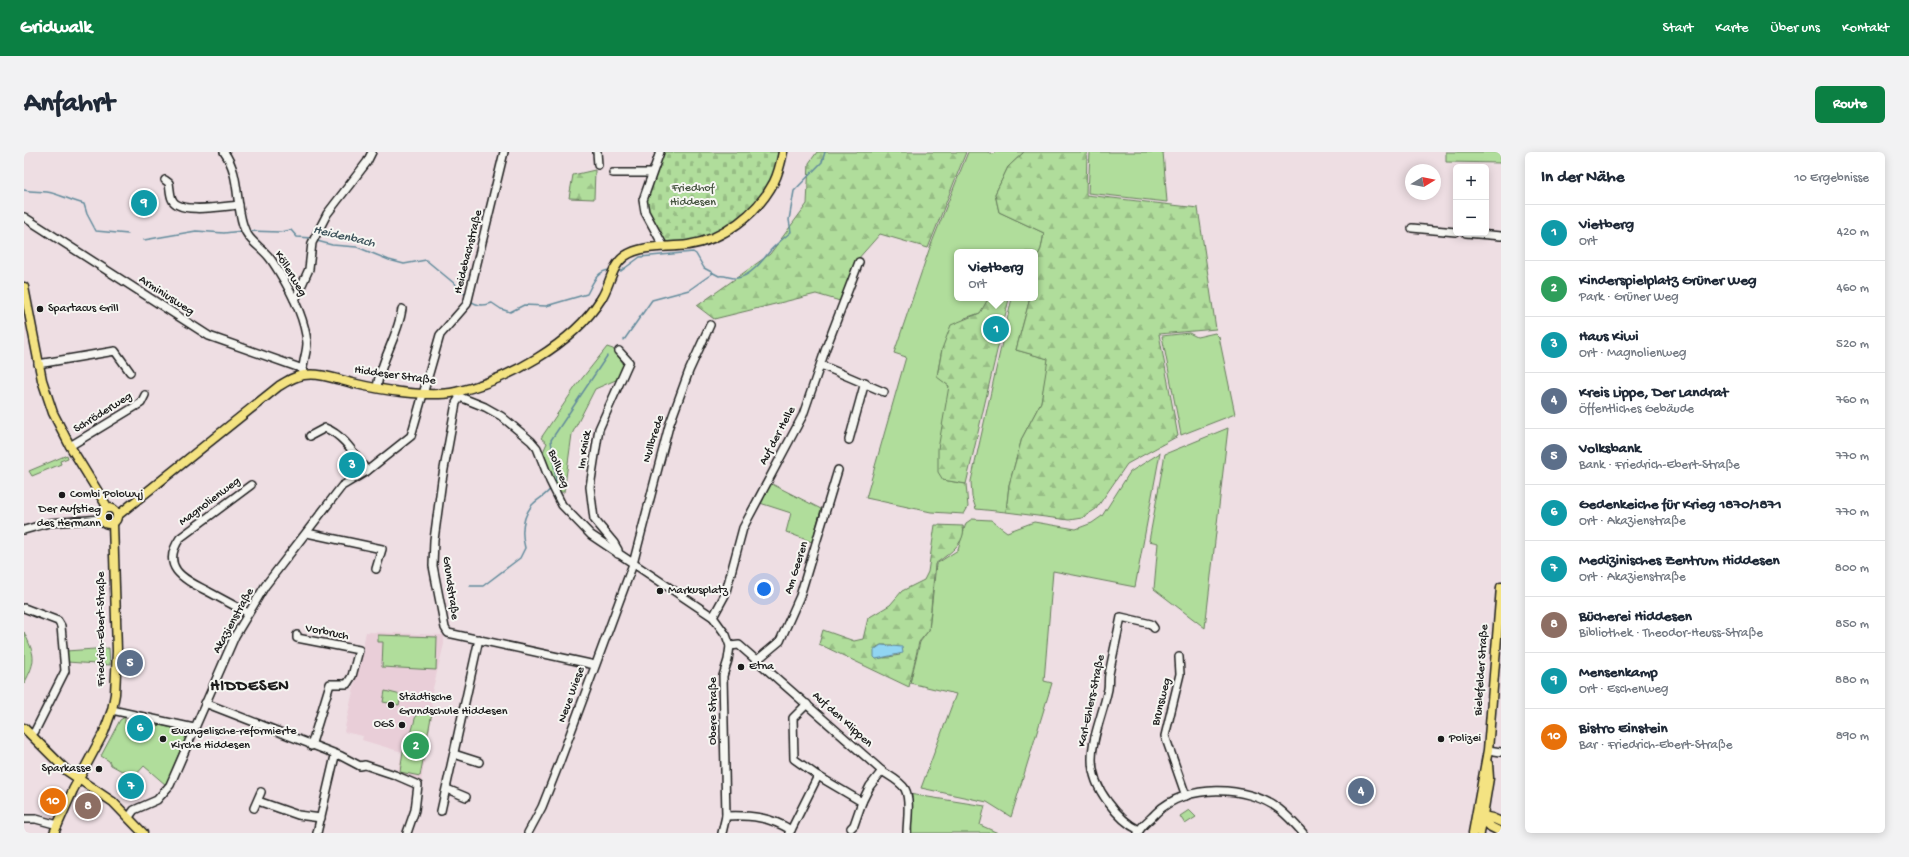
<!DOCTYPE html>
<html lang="de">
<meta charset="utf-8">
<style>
body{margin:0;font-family:"Gochi Hand",sans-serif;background:#f2f2f3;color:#1f2937}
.controls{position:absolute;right:12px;top:12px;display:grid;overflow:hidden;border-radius:6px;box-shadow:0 2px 10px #0003}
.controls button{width:36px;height:36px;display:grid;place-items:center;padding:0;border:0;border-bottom:1px solid #e0e1e3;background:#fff;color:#1f2937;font:20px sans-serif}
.compass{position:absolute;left:1381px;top:12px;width:36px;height:36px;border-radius:50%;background:#fff;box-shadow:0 2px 10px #0003;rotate:80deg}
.you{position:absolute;left:740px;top:437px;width:14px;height:14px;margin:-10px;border:3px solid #fff;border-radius:50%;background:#1a73e8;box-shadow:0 0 0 6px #1a73e833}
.badge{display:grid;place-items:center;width:26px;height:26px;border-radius:50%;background:#0b8043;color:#fff;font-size:13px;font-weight:700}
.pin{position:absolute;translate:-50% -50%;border:2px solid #fff;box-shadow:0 1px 4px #0006}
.popup{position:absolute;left:930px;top:97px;width:84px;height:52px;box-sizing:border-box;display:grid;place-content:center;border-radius:6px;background:#fff;filter:drop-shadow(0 1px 3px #0005);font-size:13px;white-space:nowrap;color:#747a83}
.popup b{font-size:15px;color:#1f2937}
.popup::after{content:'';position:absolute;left:50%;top:100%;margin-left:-8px;border:8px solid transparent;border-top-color:#fff}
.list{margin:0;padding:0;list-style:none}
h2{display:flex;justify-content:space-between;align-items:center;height:52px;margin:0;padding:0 16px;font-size:17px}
h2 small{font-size:13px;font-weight:400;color:#747a83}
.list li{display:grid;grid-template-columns:26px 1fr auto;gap:12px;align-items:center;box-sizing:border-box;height:56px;padding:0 16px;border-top:1px solid #e0e1e3}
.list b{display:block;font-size:15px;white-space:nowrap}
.list p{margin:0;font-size:13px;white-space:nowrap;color:#747a83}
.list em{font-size:13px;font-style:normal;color:#747a83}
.map{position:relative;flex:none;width:1477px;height:681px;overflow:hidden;border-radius:6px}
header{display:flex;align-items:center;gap:24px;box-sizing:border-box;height:56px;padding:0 20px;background:#0b8043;color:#fff}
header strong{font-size:19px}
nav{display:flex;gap:22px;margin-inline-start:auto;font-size:14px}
.intro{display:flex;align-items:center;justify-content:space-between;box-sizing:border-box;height:96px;padding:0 24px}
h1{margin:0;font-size:28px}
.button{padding:10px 18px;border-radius:6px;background:#0b8043;color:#fff;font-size:14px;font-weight:700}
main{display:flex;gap:24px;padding:0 24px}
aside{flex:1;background:#fff;border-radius:6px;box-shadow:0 2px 10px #0003}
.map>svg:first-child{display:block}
</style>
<header>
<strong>Gridwalk</strong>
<nav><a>Start</a><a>Karte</a><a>Über uns</a><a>Kontakt</a></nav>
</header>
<div class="intro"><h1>Anfahrt</h1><a class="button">Route</a></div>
<main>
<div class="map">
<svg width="1477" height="681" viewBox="0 0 1477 681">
<defs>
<pattern id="forest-firs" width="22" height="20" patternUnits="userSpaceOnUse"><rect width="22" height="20" fill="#b0dd9b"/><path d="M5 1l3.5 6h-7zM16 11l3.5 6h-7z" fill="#97bd85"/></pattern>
<pattern id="cemetery-stones" width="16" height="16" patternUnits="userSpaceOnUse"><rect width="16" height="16" fill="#b0dd9b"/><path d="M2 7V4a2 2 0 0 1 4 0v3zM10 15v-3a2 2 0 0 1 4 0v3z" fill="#97bd85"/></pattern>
</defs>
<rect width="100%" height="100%" fill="#eedee3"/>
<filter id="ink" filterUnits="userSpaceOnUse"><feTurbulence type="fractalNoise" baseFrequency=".025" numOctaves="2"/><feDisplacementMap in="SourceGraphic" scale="8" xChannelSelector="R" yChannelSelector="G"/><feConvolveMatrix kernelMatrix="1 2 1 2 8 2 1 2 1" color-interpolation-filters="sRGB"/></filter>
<g filter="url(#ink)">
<polygon fill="#e9ced8" points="342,480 420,483 420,492 406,548 409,558 397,630 376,621 374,618 378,600 338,588 339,584 320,580"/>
<g fill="#b0dd9b" stroke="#667c5c">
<polygon points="944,0 963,0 970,2 971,0 1000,0 984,15 971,42 975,60 1020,81 1017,97 1011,110 1011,100 933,100 933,146 985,146 956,161 941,166 918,197 913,224 925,234 919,328 942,332 944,355 940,362 907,360 842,346 882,205 870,201 905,98"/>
<polygon points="1066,0 1139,0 1143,50 1064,41"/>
<polygon points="1422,0 1477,0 1477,11 1422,10"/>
<polygon points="988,146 1006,146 992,198 1025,207 1017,250 998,286 985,333 982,360 952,357 948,345 947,329"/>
<polygon points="1165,181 1173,185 1191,181 1195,185 1211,262 1157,283 1138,184"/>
<polygon points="583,195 589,197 601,214 594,227 571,237 548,282 540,340 534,340 519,300 523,291 517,286 552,234"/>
<polygon points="1204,276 1181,476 1130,437 1134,391 1125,389 1141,302"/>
<polygon points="1136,301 1111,435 1029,419 1020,529 1028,531 987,665 963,650 897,636 932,542 886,531 896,490 905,478 912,412 934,398 942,371 948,367 967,368 983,380 1010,370 1052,377 1068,371 1078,364 1106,320"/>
<polygon points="43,303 44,306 36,309 37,312 8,324 5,319"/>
<polygon points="746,331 797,357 788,390 762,380 767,361 736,351"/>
<path d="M0,480C11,504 13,507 0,532Z"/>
<polygon points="354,483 413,485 412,518 358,515 359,490 354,490"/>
<polygon points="85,496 86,513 43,510 42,499"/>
<polygon points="361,539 377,543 375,553 359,550"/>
<polygon points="402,558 408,560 396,624 376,620 379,599 385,590 392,563"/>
<polygon points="101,565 101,571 112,573 113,568 162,579 163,582 142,633 120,614 109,626 100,618 98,619 87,613 85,609 77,604 96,568"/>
<polygon points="885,642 961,654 956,673 974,681 888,681"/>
<polygon points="1165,658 1172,665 1161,672 1156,664"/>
</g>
<g fill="url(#forest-firs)" stroke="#667c5c" fill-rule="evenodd">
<polygon points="793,0 942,0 904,96 856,82 833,108 816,149 792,142 690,167 673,154 746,102 783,52 785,11"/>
<polygon points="1000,0 1063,0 1062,43 1174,56 1192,177 1135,182 1154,284 1103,312 1072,357 1058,366 1045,368 982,360 985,333 998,286 1017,250 1024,207 992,198 1006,146 1011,146 1011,110 1017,97 1020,81 975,60 971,42 984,15"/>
<polygon points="571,18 570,47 545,46 549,23"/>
<polygon points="964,147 985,147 942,332 919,328 914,320 914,297 925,234 913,225 918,197 927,173 956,161"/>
<path d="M911,373L939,374C943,391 923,403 911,412L905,478L895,490L885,535L795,492L799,478L830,489L839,487L844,466L866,453L878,439L900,428L904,420ZM857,493H868L876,503L852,507L853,495Z"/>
</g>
<path fill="url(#cemetery-stones)" stroke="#667c5c" d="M639,0H757C753,14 749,27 741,40C730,58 697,84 676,89C665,91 653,91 642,91L623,59L621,47Z"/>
<polygon fill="#91d5f2" stroke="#628b9c" points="857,493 878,495 879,501 852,507 850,505 850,498"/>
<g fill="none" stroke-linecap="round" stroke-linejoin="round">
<g stroke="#628b9c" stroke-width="1.5">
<path d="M0,38C8,40 15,39 23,40C36,42 47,49 60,52L63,62L72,79L104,82"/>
<polyline points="224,79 256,80 267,78 273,85 288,86"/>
<polyline points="120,88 172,79 200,81 218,79"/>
<polyline points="293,89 308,93 333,95 365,108 380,112 402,108 437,137 442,144"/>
<path d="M593,119H597L616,105L669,100L672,102L680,116L695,124C702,123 707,127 713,126C726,125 739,108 746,99C752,92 760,86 767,80L765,68L770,39L798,10L801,0"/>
<path d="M446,148C452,154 460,154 468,151L477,157L486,160L500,153L522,154L563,142C568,133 573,118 586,118"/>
<polyline points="600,188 628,148 665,138 689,121"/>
<polyline points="530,331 532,328 527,288 583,204"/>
<path d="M446,434H459L496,406L501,396C497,381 498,366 508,353C513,347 522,344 527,336"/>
</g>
<g stroke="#1c1c1c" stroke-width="10">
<g id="minor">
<path d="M200,0C216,22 211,48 219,73C223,88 236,94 245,105C249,110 252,115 255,120C268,141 281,166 283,191C283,201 278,211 279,221"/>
<polyline points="573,0 574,13"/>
<polyline points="636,0 619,48 621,60 640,95"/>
<polyline points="589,21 627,21"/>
<path d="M141,28L145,31C146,36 146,43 148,47C154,63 201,54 215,53"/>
<polyline points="0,65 185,184 279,217"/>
<polyline points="1388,76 1432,80"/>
<polyline points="1442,81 1477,84"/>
<polyline points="270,147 272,146 285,117 288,91 303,62 343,10 348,0"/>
<polyline points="14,212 91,199 106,220"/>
<polyline points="797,213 860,240"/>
<path d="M353,235C357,207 374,185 378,157"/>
<polyline points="432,240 436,245 461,255 477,264 507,289 513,296 526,329 538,353 567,383 689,465 702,483 706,494 704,508 699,524 702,664 698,681"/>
<polyline points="436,245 432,251 418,328 410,388 409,414 421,476 424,481 571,513"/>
<path d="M286,284L301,276C320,283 331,303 343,319"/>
<polyline points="825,288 841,230"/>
<polyline points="46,294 117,251 121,243"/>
<polyline points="0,378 25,371 77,367"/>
<polyline points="283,381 358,397 352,417"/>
<polyline points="594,402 594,398 590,391 570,367 566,335 575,277 605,210 595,199"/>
<polyline points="0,456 34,469 37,474 41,519 11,579 7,583"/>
<path d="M224,461C211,454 198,447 185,440C162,428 135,417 156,386L227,333"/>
<polyline points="689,465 701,443 719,376 779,263 802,196 835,110"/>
<polyline points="273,483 273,486 335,498 328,524 323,532 306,532 287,594"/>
<path d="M706,494L715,493L858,619C865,624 876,629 881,637C887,648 883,669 883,681"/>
<polyline points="1155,505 1156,522 1141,584 1162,644"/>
<polyline points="732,509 756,489 776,444 814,318"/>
<polyline points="181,551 317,604 336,614 341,613 371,623 394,633 391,658 383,681"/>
<polyline points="783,552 769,566 770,607 794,624 838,650 846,634 858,619"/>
<polyline points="88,558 170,576"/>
<polyline points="1464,598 1477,600"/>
<polyline points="430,602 455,610"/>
<polyline points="423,637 442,645"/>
<polyline points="234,649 274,663 297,666"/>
<polyline points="230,656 237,640"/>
<polyline points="417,659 455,487"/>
<path d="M702,664C727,663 746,665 767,678L765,681"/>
<polyline points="105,665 110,658 133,648 146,633 211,484 241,434 318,334 343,319 387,284 416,183 443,152 480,0"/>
<polyline points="0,667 12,667 34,673"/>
<polyline points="827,676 830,673 838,650"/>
<polyline points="767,678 794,624"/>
<path d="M1115,678C1102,672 1092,661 1084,650C1053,610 1075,580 1084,537C1085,532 1084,527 1085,522C1089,503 1093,484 1097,465L1127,472L1130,476"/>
<polyline points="293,681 311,604"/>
<polyline points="504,681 518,655 535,612 609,412 645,274 665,219 686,173"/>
<path d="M1114,681C1117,673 1127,667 1132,661C1162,631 1223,633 1255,657C1264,664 1272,673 1279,681"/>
</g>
</g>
<g stroke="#1c1c1c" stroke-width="11">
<g id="major">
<polyline points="0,135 18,228 29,261 46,294 84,356"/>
<circle cx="85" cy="364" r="8"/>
<path d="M93,364L255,234C263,229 271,224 280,223C297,221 312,227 328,231C357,238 404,246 432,240C484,228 549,192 577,147C586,134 587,114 601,104C618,92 644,96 664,93C699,88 734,61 750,30C755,20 757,10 759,0"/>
<polyline points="0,576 43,619 89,650 119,681"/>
<polyline points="1455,663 1468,666 1477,670"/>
<polyline points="1456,665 1467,675 1477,680"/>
<polyline points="30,681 49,638 80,580 88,558 91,542 93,499 89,371"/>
<polyline points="1449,681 1464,598 1477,435"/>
<polyline points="1456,681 1465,626 1464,612"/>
</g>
</g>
<use href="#minor" stroke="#f6f6f2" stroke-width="7"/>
<use href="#major" stroke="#f4e382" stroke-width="8"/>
</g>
</g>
<g fill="#1c1c1c" stroke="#f6f6f2" stroke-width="1.5">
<circle cx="16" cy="157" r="4"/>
<circle cx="38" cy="343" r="4"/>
<circle cx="85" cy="365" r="4"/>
<circle cx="636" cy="439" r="4"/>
<circle cx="717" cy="515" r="4"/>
<circle cx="367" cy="553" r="4"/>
<circle cx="378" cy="573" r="4"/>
<circle cx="139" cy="587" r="4"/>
<circle cx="1417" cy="587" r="4"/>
<circle cx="75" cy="617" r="4"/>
</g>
<g text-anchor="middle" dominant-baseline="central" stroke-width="4" stroke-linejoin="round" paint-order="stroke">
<g font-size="12" fill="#485642" stroke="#f6f6f2">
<text x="669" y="37">Friedhof<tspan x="669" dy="14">Hiddesen</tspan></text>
</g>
<g font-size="12" fill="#1c1c1c" stroke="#f6f6f2">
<text transform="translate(445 100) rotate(-76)">Heidebachstraße</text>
<text transform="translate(266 122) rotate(59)">Köllerweg</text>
<text transform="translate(142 144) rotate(33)">Arminiusweg</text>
<text transform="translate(371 224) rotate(8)">Hiddeser Straße</text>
<text transform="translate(79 261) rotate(-32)">Schröderweg</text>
<text transform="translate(754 284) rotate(-62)">Auf der Helle</text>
<text transform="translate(630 287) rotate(-73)">Nullbrede</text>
<text transform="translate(561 298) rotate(-81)">Im Knick</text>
<text transform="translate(534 317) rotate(68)">Bollweg</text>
<text transform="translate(186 350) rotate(-37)">Magnolienweg</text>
<text transform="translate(773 416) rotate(-72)">Am Geeren</text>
<text transform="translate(426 436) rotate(82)">Grundstraße</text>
<text transform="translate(210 469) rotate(-61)">Akazienstraße</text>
<text transform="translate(78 477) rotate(-90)">Friedrich-Ebert-Straße</text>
<text transform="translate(303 481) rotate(11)">Vorbruch</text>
<text transform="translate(1458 518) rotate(-86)">Bielefelder Straße</text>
<text transform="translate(548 543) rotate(-70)">Neue Wiese</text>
<text transform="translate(1068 549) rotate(-78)">Karl-Ehlers-Straße</text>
<text transform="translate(1138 550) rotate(-76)">Brunsweg</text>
<text transform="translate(690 559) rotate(-90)">Obere Straße</text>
<text transform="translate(818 568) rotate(42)">Auf den Klippen</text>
</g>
<g font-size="12" fill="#1c1c1c" stroke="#f6f6f2" text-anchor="start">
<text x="24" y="157">Spartacus Grill</text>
<text x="46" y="343">Combi Polowyj</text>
<text x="77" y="358" text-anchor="end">Der Aufstieg<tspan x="77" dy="14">des Hermann</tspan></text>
<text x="644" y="439">Markusplatz</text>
<text x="725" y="515">Etna</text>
<text x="375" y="546">Städtische<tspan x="375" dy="14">Grundschule Hiddesen</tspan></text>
<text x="370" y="573" text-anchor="end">OGS</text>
<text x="147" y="580">Evangelische-reformierte<tspan x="147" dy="14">Kirche Hiddesen</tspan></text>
<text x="1425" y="587">Polizei</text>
<text x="67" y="617" text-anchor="end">Sparkasse</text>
</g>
<g font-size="13" font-style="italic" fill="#3f545c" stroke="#f6f6f2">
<text transform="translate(320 85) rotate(13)">Heidenbach</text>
</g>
<g font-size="16" font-weight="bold" letter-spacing="1" fill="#1c1c1c" stroke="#f6f6f2">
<text x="226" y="535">HIDDESEN</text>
</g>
</g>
</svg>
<div class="controls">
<button>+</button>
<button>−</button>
</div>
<svg class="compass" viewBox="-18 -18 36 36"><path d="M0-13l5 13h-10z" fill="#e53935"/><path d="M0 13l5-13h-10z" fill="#747a83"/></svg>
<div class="you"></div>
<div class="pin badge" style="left:972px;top:177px;background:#0f9aa8">1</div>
<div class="popup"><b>Vietberg</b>Ort</div>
<div class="pin badge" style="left:392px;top:594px;background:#2e9e5b">2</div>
<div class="pin badge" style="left:328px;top:313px;background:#0f9aa8">3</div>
<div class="pin badge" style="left:1337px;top:639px;background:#5c6f8a">4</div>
<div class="pin badge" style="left:106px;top:511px;background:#5c6f8a">5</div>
<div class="pin badge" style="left:116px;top:576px;background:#0f9aa8">6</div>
<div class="pin badge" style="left:107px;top:634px;background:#0f9aa8">7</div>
<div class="pin badge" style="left:64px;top:654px;background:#8d6e63">8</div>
<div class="pin badge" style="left:120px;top:51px;background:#0f9aa8">9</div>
<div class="pin badge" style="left:29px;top:649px;background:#e8710a">10</div>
</div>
<aside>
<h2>In der Nähe<small>10 Ergebnisse</small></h2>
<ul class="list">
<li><span class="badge" style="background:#0f9aa8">1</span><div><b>Vietberg</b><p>Ort</p></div><em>420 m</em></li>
<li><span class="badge" style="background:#2e9e5b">2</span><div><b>Kinderspielplatz Grüner Weg</b><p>Park · Grüner Weg</p></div><em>460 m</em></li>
<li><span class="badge" style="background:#0f9aa8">3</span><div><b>Haus Kiwi</b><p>Ort · Magnolienweg</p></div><em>520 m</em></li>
<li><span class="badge" style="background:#5c6f8a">4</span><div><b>Kreis Lippe, Der Landrat</b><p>Öffentliches Gebäude</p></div><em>760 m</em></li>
<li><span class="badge" style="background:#5c6f8a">5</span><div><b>Volksbank</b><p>Bank · Friedrich-Ebert-Straße</p></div><em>770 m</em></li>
<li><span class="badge" style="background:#0f9aa8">6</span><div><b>Gedenkeiche für Krieg 1870/1871</b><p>Ort · Akazienstraße</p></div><em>770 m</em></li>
<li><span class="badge" style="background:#0f9aa8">7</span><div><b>Medizinisches Zentrum Hiddesen</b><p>Ort · Akazienstraße</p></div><em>800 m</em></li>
<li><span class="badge" style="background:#8d6e63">8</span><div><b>Bücherei Hiddesen</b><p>Bibliothek · Theodor-Heuss-Straße</p></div><em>850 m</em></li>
<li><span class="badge" style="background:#0f9aa8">9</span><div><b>Mensenkamp</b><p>Ort · Eschenweg</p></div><em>880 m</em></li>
<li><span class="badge" style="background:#e8710a">10</span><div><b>Bistro Einstein</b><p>Bar · Friedrich-Ebert-Straße</p></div><em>890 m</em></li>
</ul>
</aside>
</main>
